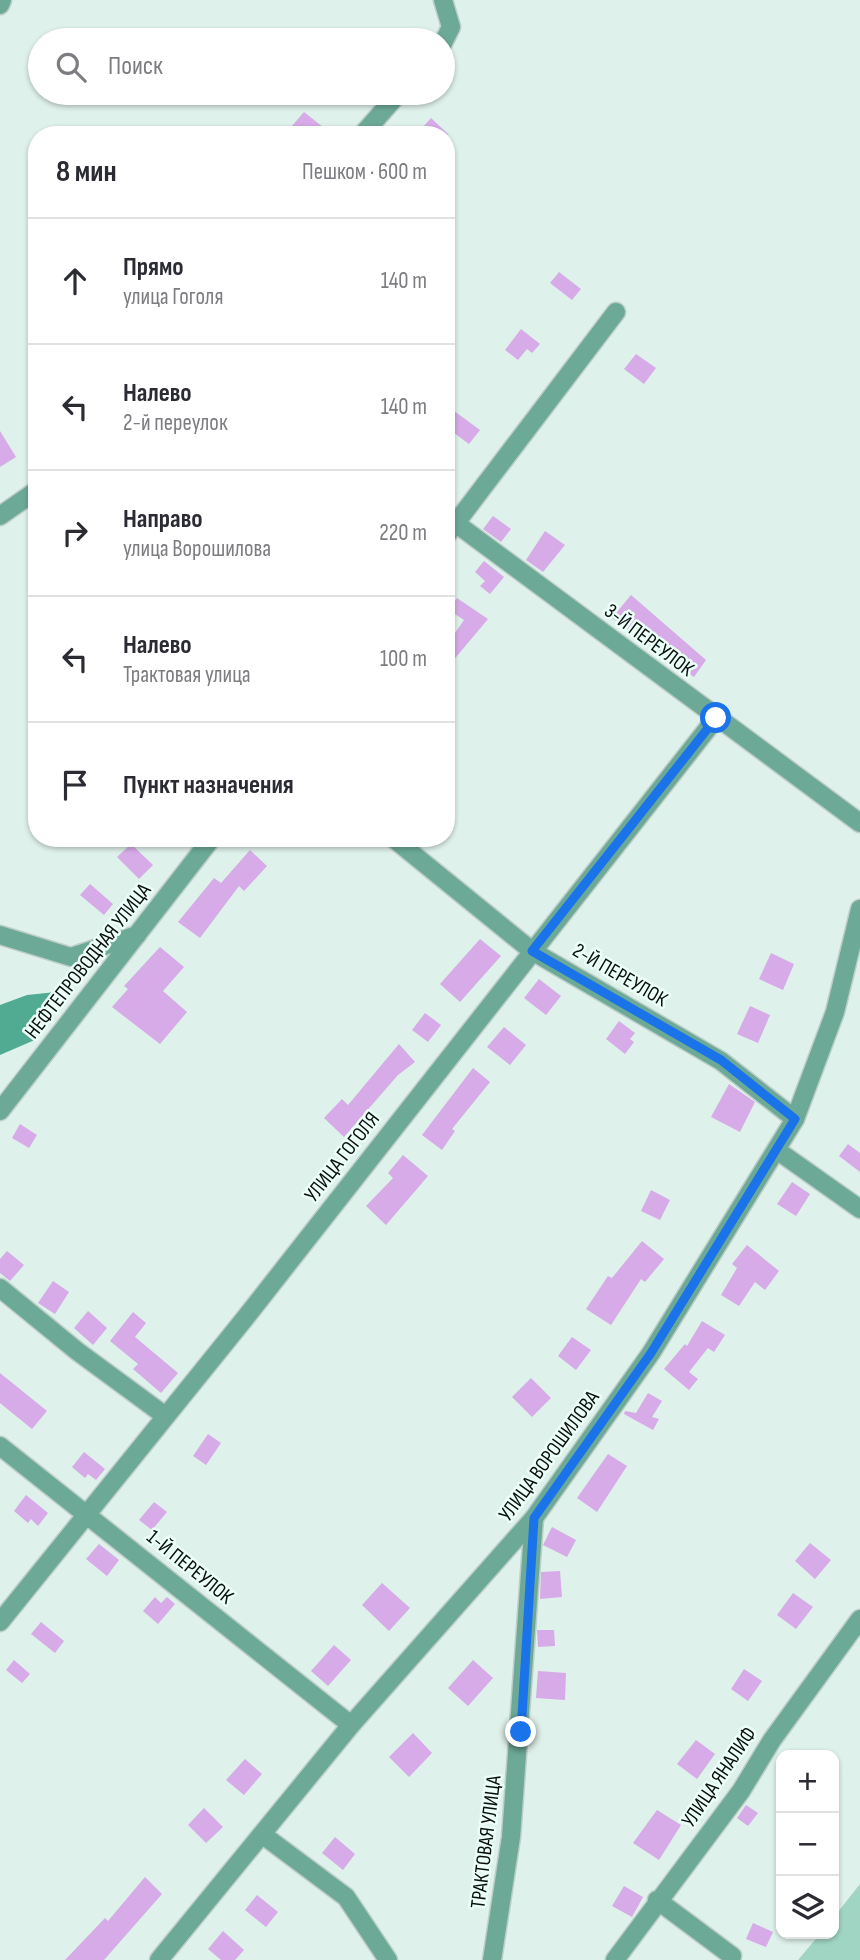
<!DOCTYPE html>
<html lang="ru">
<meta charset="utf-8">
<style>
body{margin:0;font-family:"Sofia Sans Condensed",sans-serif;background:#f2f2f3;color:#2b2b33}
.controls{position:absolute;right:21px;bottom:21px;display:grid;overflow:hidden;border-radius:14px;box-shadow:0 2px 5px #0004}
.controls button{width:63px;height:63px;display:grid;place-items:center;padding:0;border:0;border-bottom:2px solid #e1e1e2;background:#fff;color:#2b2b33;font:35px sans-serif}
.stop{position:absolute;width:21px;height:21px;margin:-16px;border:5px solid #1a73e8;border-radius:50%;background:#fff}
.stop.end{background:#1a73e8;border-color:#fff;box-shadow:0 2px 7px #0008}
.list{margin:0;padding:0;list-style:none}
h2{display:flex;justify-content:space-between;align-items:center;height:91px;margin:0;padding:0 28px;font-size:30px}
h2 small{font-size:23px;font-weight:400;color:#7c7c81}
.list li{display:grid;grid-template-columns:46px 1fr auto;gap:21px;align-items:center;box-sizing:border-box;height:126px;padding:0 28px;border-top:2px solid #e1e1e2}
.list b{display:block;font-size:26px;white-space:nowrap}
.list p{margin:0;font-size:23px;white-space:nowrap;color:#7c7c81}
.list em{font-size:23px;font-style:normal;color:#7c7c81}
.icon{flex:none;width:38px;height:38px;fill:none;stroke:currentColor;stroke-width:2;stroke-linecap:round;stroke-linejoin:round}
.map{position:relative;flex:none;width:860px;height:1960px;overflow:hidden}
.search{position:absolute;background:#fff;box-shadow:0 2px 5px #0004;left:28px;top:28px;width:427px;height:77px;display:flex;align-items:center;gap:18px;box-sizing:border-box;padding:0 24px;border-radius:38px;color:#7c7c81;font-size:26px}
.panel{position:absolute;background:#fff;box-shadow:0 2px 5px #0004;left:28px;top:126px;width:427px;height:721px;border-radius:28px}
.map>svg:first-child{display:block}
</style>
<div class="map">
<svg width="860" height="1960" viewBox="0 0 860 1960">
<rect width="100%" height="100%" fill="#dff1eb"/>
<polygon fill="#a0d5c4" points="860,1884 860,1960 798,1960 820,1934 834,1934 834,1917"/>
<polygon fill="#51ab92" points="56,992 37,1039 0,1055 0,1005 27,995"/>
<g fill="#d6abe7">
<polygon points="304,112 323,127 316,135 300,135 291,127"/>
<polygon points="431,118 449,135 416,135"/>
<polygon points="559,272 581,289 572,300 550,283"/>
<polygon points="521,329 540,344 532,353 527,349 518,360 505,350"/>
<polygon points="636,354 656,368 644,384 624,369"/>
<polygon points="446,405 480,430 469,444 446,427"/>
<polygon points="0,431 16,457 0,467"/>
<polygon points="493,516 511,529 501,542 483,529"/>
<polygon points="545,531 565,545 543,572 526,560"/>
<polygon points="484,561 504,577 490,594 480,586 485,581 475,572"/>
<polygon points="631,595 706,660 694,677 612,618"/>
<polygon points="457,598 488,619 446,669 446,646 464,620 449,610"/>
<polygon points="131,844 153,865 139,879 117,857"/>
<polygon points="250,850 267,866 244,891 239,886 200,938 178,922 214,878 221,883"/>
<polygon points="90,884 113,904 104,915 80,895"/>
<polygon points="480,939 501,956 460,1002 440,984"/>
<polygon points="160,947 184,967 163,991 187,1012 160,1044 112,1007 128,989 124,986"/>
<polygon points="771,953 794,964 783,990 759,979"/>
<polygon points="539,979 561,996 546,1015 524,998"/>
<polygon points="750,1006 770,1015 758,1043 737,1034"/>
<polygon points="425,1013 441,1025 428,1042 412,1030"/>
<polygon points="619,1021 635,1033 630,1039 634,1042 625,1054 606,1039"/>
<polygon points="504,1027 526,1045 510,1065 487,1047"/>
<polygon points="399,1044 415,1062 398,1075 344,1137 324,1118 342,1099 348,1105"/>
<polygon points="473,1068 490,1082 452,1129 455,1131 442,1150 422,1135"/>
<polygon points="729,1084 755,1102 740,1132 711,1117"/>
<polygon points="20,1124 37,1135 29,1148 12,1138"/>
<polygon points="848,1144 860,1153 860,1172 839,1156"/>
<polygon points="403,1155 428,1176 386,1225 366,1206 393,1178 388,1173"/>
<polygon points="792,1182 810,1194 796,1216 777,1204"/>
<polygon points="651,1190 670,1200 660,1220 641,1211"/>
<polygon points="642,1241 664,1259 645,1282 641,1279 611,1325 586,1309 608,1276 612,1278"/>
<polygon points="747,1245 779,1271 765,1290 755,1282 739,1306 721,1295 737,1268 732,1264"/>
<polygon points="7,1251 24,1265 10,1281 0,1273 0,1259"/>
<polygon points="53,1281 69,1292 55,1314 38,1303"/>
<polygon points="88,1311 107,1328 93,1345 74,1328"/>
<polygon points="133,1312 146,1323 135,1337 178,1373 161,1393 133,1369 138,1364 110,1341"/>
<polygon points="702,1321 725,1335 714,1352 708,1348 689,1372 698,1379 689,1390 664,1369 685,1344 687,1346"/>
<polygon points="572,1337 591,1350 576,1370 558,1356"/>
<polygon points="0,1373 47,1411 32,1429 0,1403"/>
<polygon points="531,1378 551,1398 532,1417 512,1397"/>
<polygon points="648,1393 662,1401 652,1417 659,1419 653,1430 624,1414 625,1411 636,1413"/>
<polygon points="208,1434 221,1443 206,1465 193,1456"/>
<polygon points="84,1452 105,1469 96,1480 88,1474 85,1478 72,1467"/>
<polygon points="608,1454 627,1466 597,1512 577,1498"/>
<polygon points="26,1495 48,1513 38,1526 31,1519 28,1523 14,1511"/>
<polygon points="154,1502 167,1512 152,1530 139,1520"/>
<polygon points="552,1527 576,1540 567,1557 543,1545"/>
<polygon points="810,1543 831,1560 815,1579 795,1561"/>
<polygon points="99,1544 119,1560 107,1576 86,1559"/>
<polygon points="560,1571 562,1597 540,1599 541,1572"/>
<polygon points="382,1583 410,1608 389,1631 362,1605"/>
<polygon points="793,1593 813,1607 796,1629 777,1615"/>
<polygon points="155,1597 161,1603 167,1597 175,1604 158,1624 143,1611"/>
<polygon points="41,1622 64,1641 55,1653 31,1634"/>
<polygon points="537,1630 554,1630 555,1646 538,1647"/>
<polygon points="334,1645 351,1660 328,1686 311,1671"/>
<polygon points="14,1660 30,1674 22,1683 6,1670"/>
<polygon points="473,1660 493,1678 468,1706 448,1688"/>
<polygon points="744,1669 762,1681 748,1701 731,1689"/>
<polygon points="538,1671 566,1673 565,1700 536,1698"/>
<polygon points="413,1733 432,1753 409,1777 389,1757"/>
<polygon points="696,1740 715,1754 697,1779 677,1764"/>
<polygon points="245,1759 262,1774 244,1795 226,1780"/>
<polygon points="746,1805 758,1813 748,1826 737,1818"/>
<polygon points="204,1808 223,1827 206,1843 188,1825"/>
<polygon points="657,1810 681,1825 659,1860 633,1843"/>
<polygon points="335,1837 355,1854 343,1870 322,1853"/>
<polygon points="145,1877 162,1894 104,1960 65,1960 105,1918 108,1921"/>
<polygon points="624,1886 643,1897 632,1917 612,1906"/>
<polygon points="257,1895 278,1912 266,1927 245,1910"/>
<polygon points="753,1923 773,1932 766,1947 746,1939"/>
<polygon points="223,1931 244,1950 235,1960 221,1960 208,1949"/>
</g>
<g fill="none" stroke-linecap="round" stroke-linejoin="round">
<g stroke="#bdcdc7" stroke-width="21">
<g id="minor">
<polyline points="443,0 451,27 443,43"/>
<polyline points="0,5 2,0"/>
<polyline points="362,135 399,93"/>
<polyline points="0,516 37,490"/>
<polyline points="446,516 860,823"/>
<polyline points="446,536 616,312"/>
<polyline points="393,838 532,951 721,1061 795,1119"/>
<polyline points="0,935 71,957 137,935"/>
<polyline points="0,1111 212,838"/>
<polyline points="778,1151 860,1209"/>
<polyline points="0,1288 77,1351 164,1415"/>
<polyline points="0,1446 351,1725"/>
<polyline points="0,1622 246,1317 716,718"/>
<polyline points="263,1835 346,1897 388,1960"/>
<polyline points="657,1900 732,1956 731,1960"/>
<polyline points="159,1960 351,1725 534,1518 651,1353 795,1119 835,1012 860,909"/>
<polyline points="492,1960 511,1837 534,1518"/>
<polyline points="615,1960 741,1791 772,1740 860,1619"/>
</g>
</g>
<use href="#minor" stroke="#6ca997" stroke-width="18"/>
</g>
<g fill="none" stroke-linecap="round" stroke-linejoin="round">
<polyline stroke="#1a73e8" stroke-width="9" points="521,1732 534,1518 651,1353 795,1119 721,1060 532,951 716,718"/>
</g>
<g text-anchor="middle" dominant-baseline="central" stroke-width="5" stroke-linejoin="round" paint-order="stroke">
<g font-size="21" fill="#090f0d" stroke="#ecfef8">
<text transform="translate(649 640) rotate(37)">3-Й ПЕРЕУЛОК</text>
<text transform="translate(88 961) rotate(-52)">НЕФТЕПРОВОДНАЯ УЛИЦА</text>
<text transform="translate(620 975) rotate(30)">2-Й ПЕРЕУЛОК</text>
<text transform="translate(342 1157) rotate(-52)">УЛИЦА ГОГОЛЯ</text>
<text transform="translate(549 1456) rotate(-54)">УЛИЦА ВОРОШИЛОВА</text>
<text transform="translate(190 1567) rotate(39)">1-Й ПЕРЕУЛОК</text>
<text transform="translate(719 1777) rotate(-56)">УЛИЦА ЯНАЛИФ</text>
<text transform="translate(486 1842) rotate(-83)">ТРАКТОВАЯ УЛИЦА</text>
</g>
</g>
</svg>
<div class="controls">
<button>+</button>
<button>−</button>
<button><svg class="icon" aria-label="layers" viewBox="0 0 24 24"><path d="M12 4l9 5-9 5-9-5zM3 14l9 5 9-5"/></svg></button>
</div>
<div class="stop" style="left:716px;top:718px"></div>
<div class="stop end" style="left:521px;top:1732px"></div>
<div class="search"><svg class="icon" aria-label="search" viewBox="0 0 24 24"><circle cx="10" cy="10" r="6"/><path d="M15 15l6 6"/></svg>Поиск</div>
<section class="panel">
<h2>8 мин<small>Пешком · 600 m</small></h2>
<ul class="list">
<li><svg class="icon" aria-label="ahead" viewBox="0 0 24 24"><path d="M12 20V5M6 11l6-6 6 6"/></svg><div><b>Прямо</b><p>улица Гоголя</p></div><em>140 m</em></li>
<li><svg class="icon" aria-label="left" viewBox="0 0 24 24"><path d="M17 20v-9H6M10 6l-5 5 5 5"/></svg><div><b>Налево</b><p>2-й переулок</p></div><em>140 m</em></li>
<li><svg class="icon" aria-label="right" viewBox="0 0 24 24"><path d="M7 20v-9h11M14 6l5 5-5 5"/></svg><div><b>Направо</b><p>улица Ворошилова</p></div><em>220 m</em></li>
<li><svg class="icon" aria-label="left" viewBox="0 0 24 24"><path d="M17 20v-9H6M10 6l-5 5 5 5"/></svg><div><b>Налево</b><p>Трактовая улица</p></div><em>100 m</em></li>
<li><svg class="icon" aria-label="arrive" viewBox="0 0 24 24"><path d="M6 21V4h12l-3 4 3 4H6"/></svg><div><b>Пункт назначения</b></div></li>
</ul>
</section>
</div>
